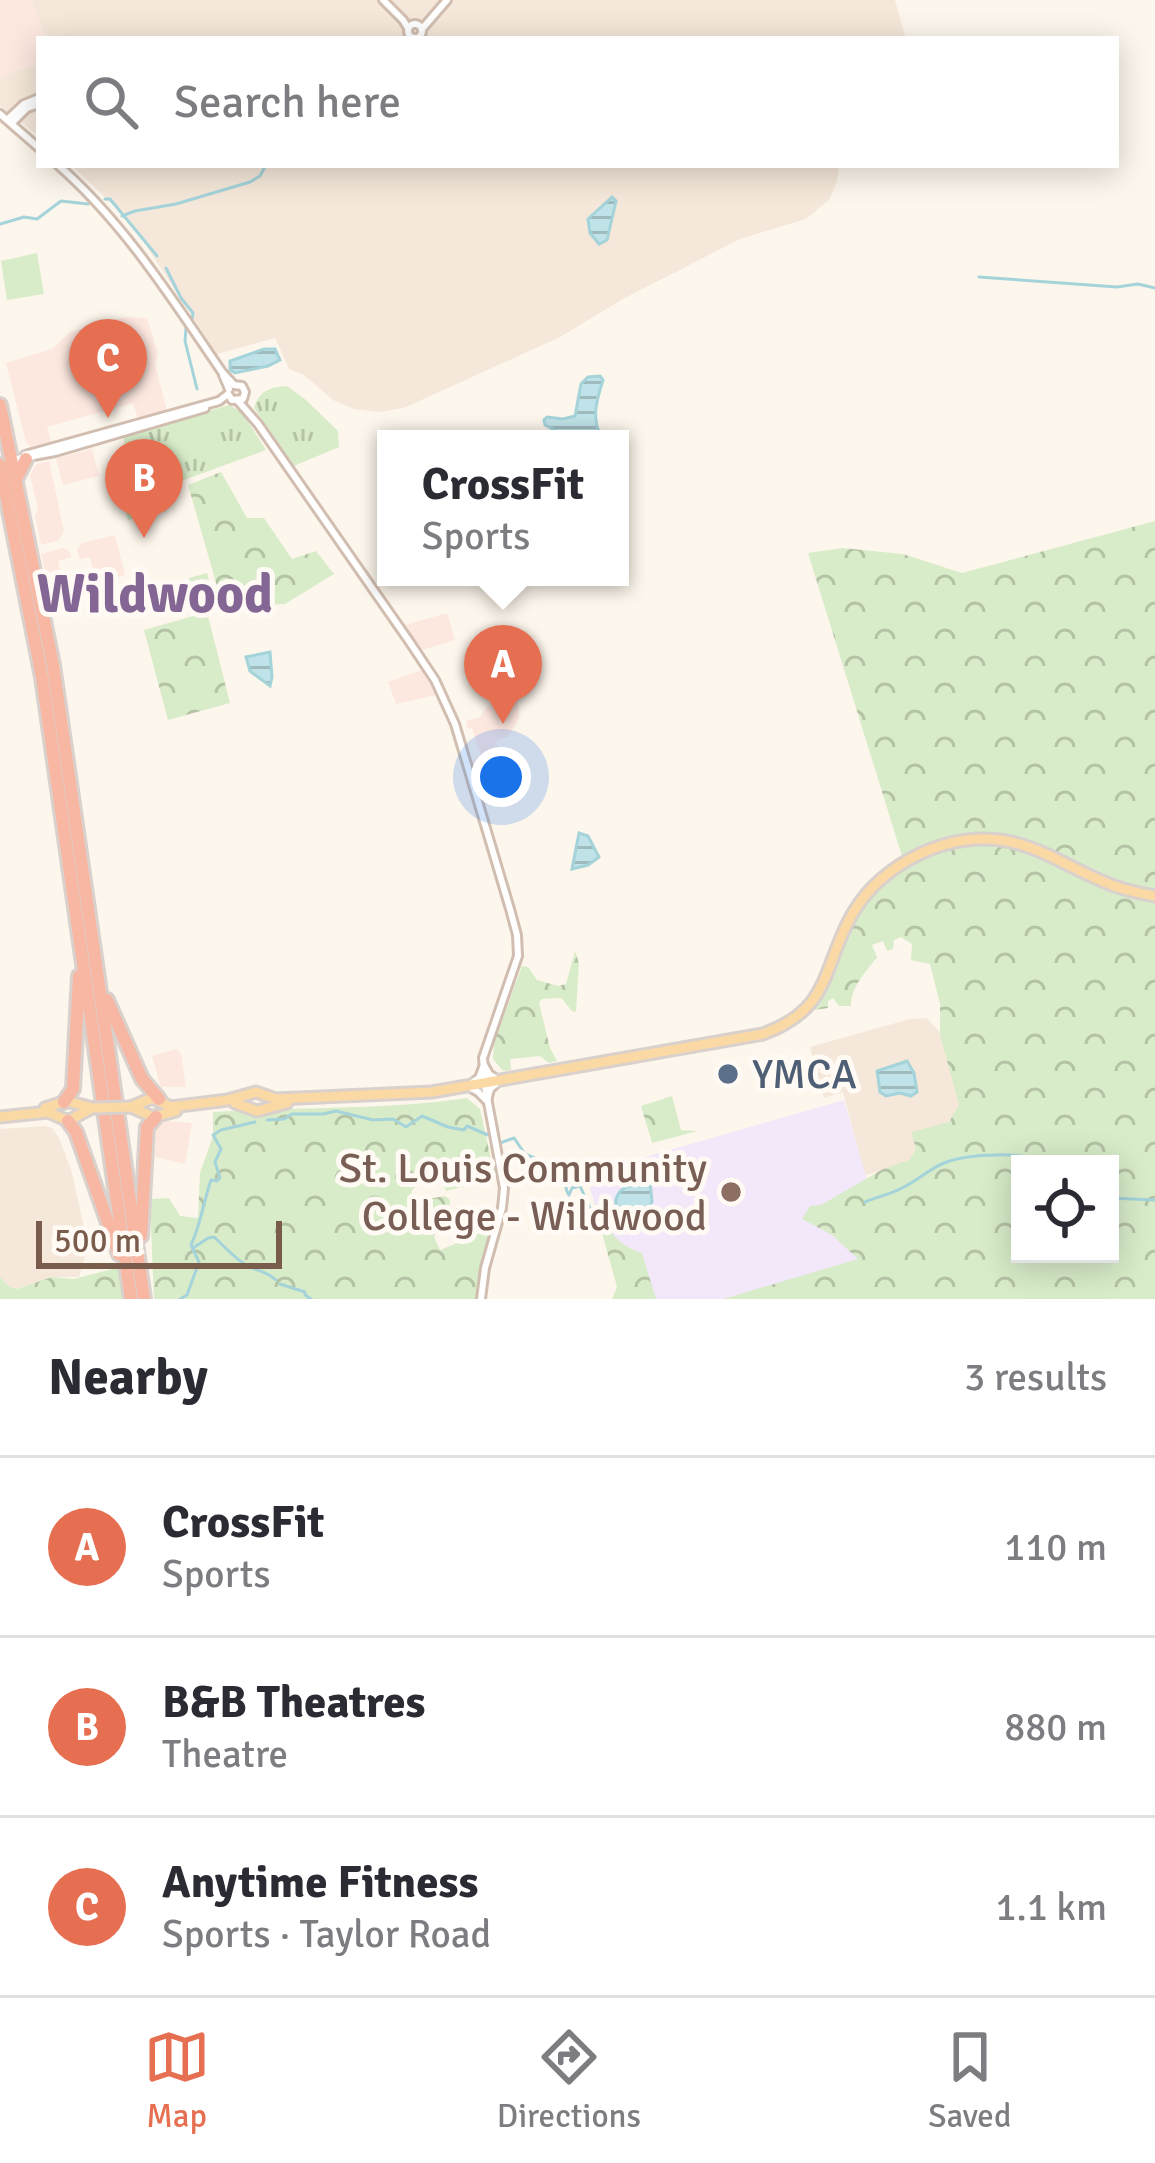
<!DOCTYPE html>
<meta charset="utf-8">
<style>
body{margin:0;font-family:Signika,sans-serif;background:#f7f7f7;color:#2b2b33}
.controls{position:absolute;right:36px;bottom:36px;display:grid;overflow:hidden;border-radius:0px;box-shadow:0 6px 30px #0003}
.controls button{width:108px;height:108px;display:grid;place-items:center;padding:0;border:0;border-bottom:3px solid #e1e1e2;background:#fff;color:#2b2b33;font:60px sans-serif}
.scale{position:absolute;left:36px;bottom:30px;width:246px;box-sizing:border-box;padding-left:12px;border:6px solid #7a5c4d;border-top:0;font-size:33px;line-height:42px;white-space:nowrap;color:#7a5c4d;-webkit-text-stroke:9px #fffaf3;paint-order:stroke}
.you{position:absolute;left:501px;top:777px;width:42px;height:42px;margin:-30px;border:9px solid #fff;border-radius:50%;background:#1a73e8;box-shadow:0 0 0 18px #1a73e833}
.badge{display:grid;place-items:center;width:78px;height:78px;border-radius:50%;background:#e76f51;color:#fff;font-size:39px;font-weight:700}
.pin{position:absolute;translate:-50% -99px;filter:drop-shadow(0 3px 6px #0008)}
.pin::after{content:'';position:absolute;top:63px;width:42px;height:36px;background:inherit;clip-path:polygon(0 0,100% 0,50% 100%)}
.popup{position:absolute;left:377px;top:430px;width:252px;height:156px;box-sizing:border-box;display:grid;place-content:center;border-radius:0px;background:#fff;filter:drop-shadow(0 3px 9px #0005);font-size:39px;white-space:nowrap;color:#7c7c81}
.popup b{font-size:45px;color:#2b2b33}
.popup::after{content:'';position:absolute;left:50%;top:100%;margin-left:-24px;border:24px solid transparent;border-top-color:#fff}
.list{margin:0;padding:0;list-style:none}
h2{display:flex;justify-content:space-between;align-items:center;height:156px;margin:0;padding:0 48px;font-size:51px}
h2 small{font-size:39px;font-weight:400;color:#7c7c81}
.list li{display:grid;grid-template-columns:78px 1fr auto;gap:36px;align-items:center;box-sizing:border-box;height:180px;padding:0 48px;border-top:3px solid #e1e1e2}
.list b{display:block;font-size:45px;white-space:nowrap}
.list p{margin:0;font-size:39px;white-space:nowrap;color:#7c7c81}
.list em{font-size:39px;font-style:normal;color:#7c7c81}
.icon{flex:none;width:66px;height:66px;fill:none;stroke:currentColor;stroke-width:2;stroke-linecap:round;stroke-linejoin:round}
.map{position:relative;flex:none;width:1155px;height:1299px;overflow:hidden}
.search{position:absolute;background:#fff;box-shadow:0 6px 30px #0003;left:36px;right:36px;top:36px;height:132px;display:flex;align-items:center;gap:30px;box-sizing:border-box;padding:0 42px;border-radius:0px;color:#7c7c81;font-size:45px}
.sheet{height:696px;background:#fff}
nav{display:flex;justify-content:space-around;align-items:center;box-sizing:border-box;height:168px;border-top:3px solid #e1e1e2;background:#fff;font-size:33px;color:#7c7c81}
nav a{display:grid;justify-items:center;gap:6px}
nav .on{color:#e76f51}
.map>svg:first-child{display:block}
</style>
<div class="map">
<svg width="1155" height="1299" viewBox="0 0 1155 1299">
<defs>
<pattern id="grass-tufts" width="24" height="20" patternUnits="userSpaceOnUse" patternTransform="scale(3)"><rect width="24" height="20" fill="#d8ecc9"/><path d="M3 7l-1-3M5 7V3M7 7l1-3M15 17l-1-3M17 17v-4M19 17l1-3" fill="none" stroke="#b4c2a5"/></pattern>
<pattern id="forest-crowns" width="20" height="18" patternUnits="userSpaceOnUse" patternTransform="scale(3)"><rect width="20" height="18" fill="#d8ecc9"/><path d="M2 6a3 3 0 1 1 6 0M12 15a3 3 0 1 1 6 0" fill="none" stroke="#b4c2a5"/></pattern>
<pattern id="garden-dots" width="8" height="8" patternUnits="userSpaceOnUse" patternTransform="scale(3)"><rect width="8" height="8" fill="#d8ecc9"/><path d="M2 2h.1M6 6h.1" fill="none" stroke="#b4c2a5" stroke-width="1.8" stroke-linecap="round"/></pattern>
<pattern id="water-rules" width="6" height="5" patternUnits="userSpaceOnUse" patternTransform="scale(3)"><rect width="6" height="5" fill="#bfe3e8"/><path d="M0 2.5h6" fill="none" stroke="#a0bbbe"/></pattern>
</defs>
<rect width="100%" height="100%" fill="#fdf6ec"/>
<g fill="#f5e8da">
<polygon points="31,0 895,0 906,39 46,39"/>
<polygon points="39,64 39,136 0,106 0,76"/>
<polygon points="71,165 839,165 837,181 829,200 806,219 740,239 623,299 560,337 404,408 378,412 354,409 333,400 304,375 289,369 275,338 217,354 130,221"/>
<polygon points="927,1018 943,1036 963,1108 957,1124 919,1150 912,1163 865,1175 843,1092 824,1098 810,1047 910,1019"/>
<polygon points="46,1126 52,1128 59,1138 72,1173 88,1246 79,1277 52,1277 17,1289 10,1287 0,1277 0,1129"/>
</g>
<g fill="#fde8e0">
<polygon points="0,0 31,0 46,39 39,39 39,64 0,76"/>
<polygon points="125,317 147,318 158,354 155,364 167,411 138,419 133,403 47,427 51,442 31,447 26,442 6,363 52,349 70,332"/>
<polygon points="92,449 99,476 63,485 56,458"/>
<polygon points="49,461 64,531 59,540 41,545 35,516 38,508 30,475 37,464"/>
<polygon points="115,535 125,575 114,578 122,606 103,611 90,557 80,559 77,550 82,543"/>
<polygon points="63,548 70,552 71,557 58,561 64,583 49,588 41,554"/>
<polygon points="447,613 455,640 422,650 405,625"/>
<polygon points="422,670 436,695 396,704 388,682"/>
<polygon points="503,685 518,693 519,719 508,737 496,741 512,793 483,802 471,761 481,757 472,728 468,729 466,721 480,717 488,705 491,706"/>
<polygon points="176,1049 181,1053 186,1087 161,1087 152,1056"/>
<polygon points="166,1121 192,1123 185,1164 155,1157 156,1129"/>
</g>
<polygon fill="#f3e8fa" points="844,1100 889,1256 742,1299 622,1299 586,1174"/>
<g fill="url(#grass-tufts)">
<path d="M287,386L306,400L338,431L339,447L294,466L254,408C259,391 270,387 287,386Z"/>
<polygon points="229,405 242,412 266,450 162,488 167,511 128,520 118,479 124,477 124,472 130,470 123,436"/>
</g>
<g fill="url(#forest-crowns)" fill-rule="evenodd">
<polygon points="221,472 247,518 264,518 292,559 316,551 334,574 285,604 223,607 188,485"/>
<path d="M1155,521V1299H723L858,1259L832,1235L802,1219L810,1206L821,1205L883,1169L909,1160L916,1149L911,1132L949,1122L959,1105L940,1035V1004L930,964L911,960L912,944L901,937L894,940L893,949L887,951L883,941L872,945L877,957C866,972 851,986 851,1006H839L833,998L828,1001V1008L813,1010L804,1015L823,997L855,914L883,882L905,866L808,553L842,548L903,554L962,573ZM1020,1164H1110V1254H1020Z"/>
<polygon points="207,612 230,703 168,720 144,630"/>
<polygon points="575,951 579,963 576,1011 573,1012 561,998 542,999 539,1003 550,1048 557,1061 549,1063 540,1056 510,1059 511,1070 503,1071 493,1059 494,1042 522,966 528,967 537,980 558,986 566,984"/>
<polygon points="672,1096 681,1130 698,1131 652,1143 641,1106"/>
<path d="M467,1098L480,1109L491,1159L497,1158L501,1177L446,1191L440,1174L441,1183H418L411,1192L416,1201L445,1196L450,1200L449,1208L434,1237L440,1250L455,1244L462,1232L474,1234L490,1232L481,1267L478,1299H154L150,1202L152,1199L169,1198L180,1216L198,1218L200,1173L213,1136V1112C298,1106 383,1111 467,1098Z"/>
<path d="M594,1204L599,1206C607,1230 617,1245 642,1253L656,1299H612L617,1287Z"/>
<polygon points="120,1267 127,1299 0,1299 0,1277 10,1287 17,1289 52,1277 74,1279"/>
</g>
<polygon fill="url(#garden-dots)" points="207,573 216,607 198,612 189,578"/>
<polygon fill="#d8ecc9" points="37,253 44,294 7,300 1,261"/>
<g fill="url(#water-rules)" stroke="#a5d3da" stroke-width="3">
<polygon points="612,197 616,201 607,240 599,244 590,233 588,219"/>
<polygon points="264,349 275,349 280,360 268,366 235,373 230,370 230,361"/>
<path d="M600,376L603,380C596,402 591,418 602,439H572L545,425L544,420L547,417L563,419L575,416L581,384L588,377Z"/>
<polygon points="270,652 272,677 270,686 250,671 246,657"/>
<polygon points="579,833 588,836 599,857 588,865 572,869"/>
<polygon points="907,1061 914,1073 917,1092 911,1096 900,1093 886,1096 880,1092 877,1071"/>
<path d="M650,1182L652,1202L638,1224C625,1222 609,1207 619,1193C625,1184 641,1184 650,1182Z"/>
</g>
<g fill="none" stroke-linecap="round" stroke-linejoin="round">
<g stroke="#a5d3da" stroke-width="3">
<polyline points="105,199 110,199 157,256"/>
<polyline points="122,216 135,211 176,204 250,182 260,176 266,165"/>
<polyline points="0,224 24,217 37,219 61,201 88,204"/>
<polyline points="166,268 181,298 193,313 192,320"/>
<polyline points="979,277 1117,287 1138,284 1155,288"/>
<polyline points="186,328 185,341 197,389"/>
<polyline points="267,1120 284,1119 292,1114 323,1114 336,1111 373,1120 393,1119 406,1127 422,1116 448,1127 464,1130 467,1126 488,1135"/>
<path d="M500,1143L514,1138L525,1154L542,1161L544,1171L550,1173L564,1171C567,1178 563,1187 569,1195L572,1188L580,1186L590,1208L596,1210"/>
<polyline points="1110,1198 1155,1200"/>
<path d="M865,1202C877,1197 891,1194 902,1188C917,1181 929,1169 944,1163C968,1153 1030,1151 1050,1164"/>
<path d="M193,1248L208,1238L214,1237C225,1247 235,1259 248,1266C260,1272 266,1271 276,1280"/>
<polyline points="280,1284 305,1292 305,1295 311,1299"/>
<path d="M180,1299L187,1295L199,1262L191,1245C201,1224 204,1200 211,1180L217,1181L220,1178L215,1162L221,1149L213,1135L221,1130L255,1122"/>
</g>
<g stroke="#d1beb0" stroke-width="12">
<g id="minor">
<polyline points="383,0 403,20 408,28"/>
<circle cx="415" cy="31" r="7"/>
<polyline points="422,29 447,0"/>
<polyline points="0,114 39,148"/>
<polyline points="8,119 24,104 39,98"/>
<polyline points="12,123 27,108 39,104"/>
<path d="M58,165C125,224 172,299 222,372L234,385L242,386L245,392L243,399L232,400L228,394"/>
<polyline points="223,375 229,389"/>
<polyline points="238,401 258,424 409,641 435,680 455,724 510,909 517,935 518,956 483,1058 486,1092 504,1188 502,1208 485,1268 481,1299"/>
<polyline points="25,455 219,401 228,394"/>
<polyline points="12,460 55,452 205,408"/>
<polygon points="484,1065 489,1074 499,1081 490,1089 487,1101 478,1092 468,1086 479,1078"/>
</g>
</g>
<g stroke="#dad1cd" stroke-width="15">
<g id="major">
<polyline points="235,1103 257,1111 287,1103"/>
<path d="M131,1107L152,1098L171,1107L228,1100L256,1092L276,1099L432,1092L763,1034C828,1010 822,974 848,922C875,868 940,833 1000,840C1038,845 1068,867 1102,881C1119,889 1137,893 1155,896"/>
<polyline points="131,1107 153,1117 176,1111"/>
<polyline points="45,1108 67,1101 92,1108"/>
<polyline points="0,1117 48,1112 68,1121 92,1108"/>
</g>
</g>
<g stroke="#dad1cd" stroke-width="18">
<g id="highway">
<polyline points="0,405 53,665 144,1299"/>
<polyline points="0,465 42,677 131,1299"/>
<polyline points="16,479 26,459"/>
<polyline points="107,1000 142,1079 159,1099"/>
<polyline points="64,1102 73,1089 79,976"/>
<polyline points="68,1121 76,1132 119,1254"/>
<polyline points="141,1236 147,1127 156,1117"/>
</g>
</g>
<use href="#minor" stroke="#fff" stroke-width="6"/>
<use href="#major" stroke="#fbd9a5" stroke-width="9"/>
<use href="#highway" stroke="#f7b7a3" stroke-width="12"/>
<g stroke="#dad1cd" stroke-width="15" stroke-linecap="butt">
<polyline id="major-bridge" points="92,1108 131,1107"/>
</g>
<use href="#major-bridge" stroke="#fbd9a5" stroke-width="9"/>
</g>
<circle fill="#5c6f8a" stroke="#fffaf3" stroke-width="4.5" cx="728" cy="1074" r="12"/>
<circle fill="#8d6e63" stroke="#fffaf3" stroke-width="4.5" cx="731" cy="1192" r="12"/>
<g text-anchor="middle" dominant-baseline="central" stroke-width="10" stroke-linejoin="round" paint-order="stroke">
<g font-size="42" fill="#4e5e75" stroke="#fffaf3" text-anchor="start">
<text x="752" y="1074">YMCA</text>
</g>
<g font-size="42" fill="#785e54" stroke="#fffaf3" text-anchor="end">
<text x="707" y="1168">St. Louis Community<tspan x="707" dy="48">College - Wildwood</tspan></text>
</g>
<g font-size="54" font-weight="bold" fill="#846695" stroke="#fffaf3">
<text x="155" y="594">Wildwood</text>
</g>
</g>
</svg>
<div class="controls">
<button><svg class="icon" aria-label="locate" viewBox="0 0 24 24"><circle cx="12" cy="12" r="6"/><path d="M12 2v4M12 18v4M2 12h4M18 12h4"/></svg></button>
</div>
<div class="scale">500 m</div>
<div class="you"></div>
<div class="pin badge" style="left:503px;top:724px">A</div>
<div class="popup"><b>CrossFit</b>Sports</div>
<div class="pin badge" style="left:144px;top:538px">B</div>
<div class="pin badge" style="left:108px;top:418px">C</div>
<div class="search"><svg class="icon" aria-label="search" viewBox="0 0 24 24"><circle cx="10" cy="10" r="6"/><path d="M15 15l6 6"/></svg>Search here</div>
</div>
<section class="sheet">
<h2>Nearby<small>3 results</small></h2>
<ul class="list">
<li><span class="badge">A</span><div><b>CrossFit</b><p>Sports</p></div><em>110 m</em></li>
<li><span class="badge">B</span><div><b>B&amp;B Theatres</b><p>Theatre</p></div><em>880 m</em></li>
<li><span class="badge">C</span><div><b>Anytime Fitness</b><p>Sports · Taylor Road</p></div><em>1.1 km</em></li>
</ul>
</section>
<nav>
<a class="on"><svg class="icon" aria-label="map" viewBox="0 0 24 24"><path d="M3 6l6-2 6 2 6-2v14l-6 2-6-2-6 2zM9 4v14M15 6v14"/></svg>Map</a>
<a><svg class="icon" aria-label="directions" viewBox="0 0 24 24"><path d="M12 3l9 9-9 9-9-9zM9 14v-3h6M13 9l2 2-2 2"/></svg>Directions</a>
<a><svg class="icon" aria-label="saved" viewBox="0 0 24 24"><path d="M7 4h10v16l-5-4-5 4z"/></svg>Saved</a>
</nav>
